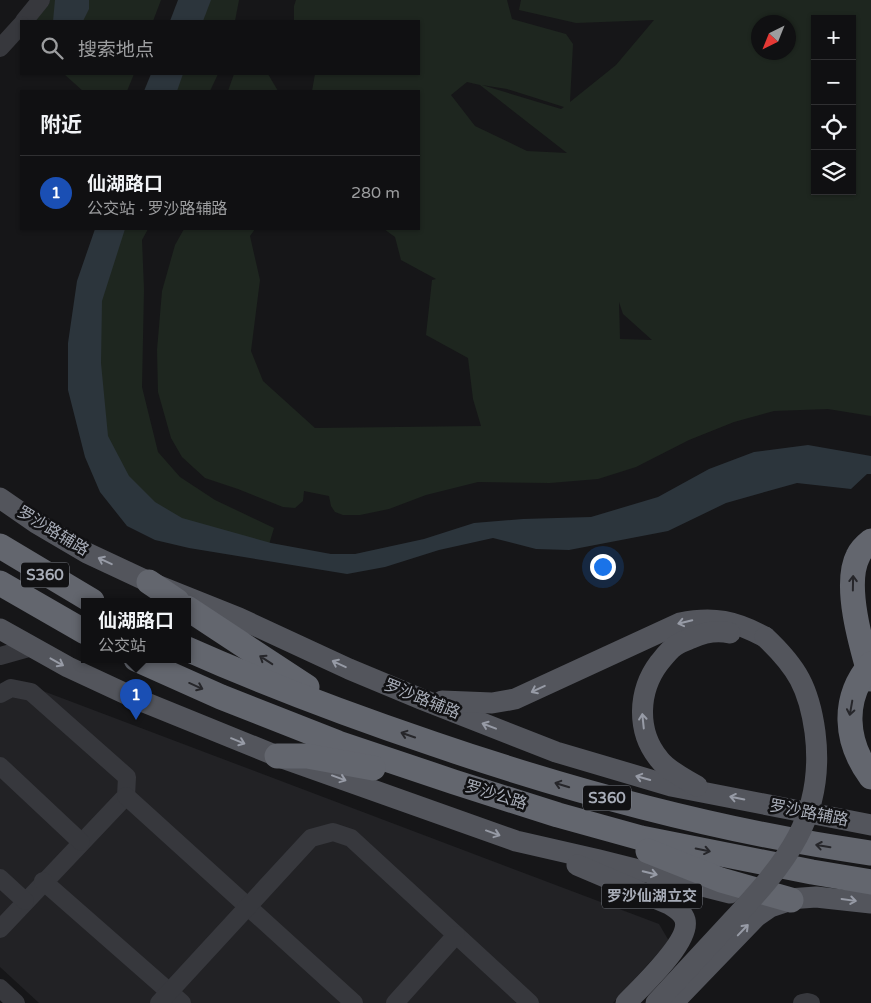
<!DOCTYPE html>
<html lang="zh">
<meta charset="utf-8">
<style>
body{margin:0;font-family:"Varela Round","Noto Sans SC",sans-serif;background:#19191b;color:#f1f3f6}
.controls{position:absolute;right:15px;top:15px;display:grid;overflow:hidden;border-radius:0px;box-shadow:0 1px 4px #0004}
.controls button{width:45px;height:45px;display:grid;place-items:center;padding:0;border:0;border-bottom:1px solid #303032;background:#101012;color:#f1f3f6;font:25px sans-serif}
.compass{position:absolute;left:751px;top:15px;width:45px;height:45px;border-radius:50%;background:#101012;box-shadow:0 1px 4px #0004;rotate:223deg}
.you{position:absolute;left:602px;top:566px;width:18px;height:18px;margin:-12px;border:4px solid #fff;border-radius:50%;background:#1a73e8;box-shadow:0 0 0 8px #1a73e833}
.badge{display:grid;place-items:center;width:32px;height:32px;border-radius:50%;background:#d93025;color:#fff;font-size:16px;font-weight:700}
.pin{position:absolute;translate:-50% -41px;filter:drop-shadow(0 1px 2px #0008)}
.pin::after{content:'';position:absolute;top:26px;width:18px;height:15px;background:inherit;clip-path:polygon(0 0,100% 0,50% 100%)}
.popup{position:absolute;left:81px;top:598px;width:110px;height:65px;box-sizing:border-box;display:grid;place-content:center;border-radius:0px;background:#101012;filter:drop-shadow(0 1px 4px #0005);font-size:16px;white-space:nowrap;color:#9c9d9f}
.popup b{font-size:19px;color:#f1f3f6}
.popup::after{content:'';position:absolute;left:50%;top:100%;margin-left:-10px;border:10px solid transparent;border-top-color:#101012}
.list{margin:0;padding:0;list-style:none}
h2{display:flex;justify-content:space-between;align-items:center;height:65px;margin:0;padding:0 20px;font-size:21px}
h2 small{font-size:16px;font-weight:400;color:#9c9d9f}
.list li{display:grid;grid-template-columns:32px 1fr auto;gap:15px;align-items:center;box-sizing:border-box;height:75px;padding:0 20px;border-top:1px solid #303032}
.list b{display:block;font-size:19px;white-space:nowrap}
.list p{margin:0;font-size:16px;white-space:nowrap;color:#9c9d9f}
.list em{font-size:16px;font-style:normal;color:#9c9d9f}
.icon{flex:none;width:28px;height:28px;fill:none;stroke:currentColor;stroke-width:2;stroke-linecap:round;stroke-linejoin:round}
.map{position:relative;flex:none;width:871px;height:1003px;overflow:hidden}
.search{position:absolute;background:#101012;box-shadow:0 1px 4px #0004;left:20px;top:20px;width:400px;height:55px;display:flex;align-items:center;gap:12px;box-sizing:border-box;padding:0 18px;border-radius:0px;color:#9c9d9f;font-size:19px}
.panel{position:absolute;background:#101012;box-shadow:0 1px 4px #0004;left:20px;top:90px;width:400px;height:140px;border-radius:0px}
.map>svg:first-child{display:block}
</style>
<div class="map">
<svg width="871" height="1003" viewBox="0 0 871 1003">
<rect width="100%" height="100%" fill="#161618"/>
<polygon fill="#222225" points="14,680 659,924 669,941 613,1003 39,1003 0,967 0,687"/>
<g fill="#1e261f" fill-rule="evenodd">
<polygon points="50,0 161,0 153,21 35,21 49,4"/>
<polygon points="198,0 239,0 235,21 189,21"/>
<path d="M296,0H507L512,19L566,34L573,44L570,102L616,65L654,20L576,23L519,10L521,0H871V416L828,409L774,411L734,422L689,440L636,467L598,479L550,483L478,482L426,495L389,509L360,515H343L335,512L331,506L329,496L304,491L303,501L295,508L283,507L238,489L205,478L182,457L171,438L158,392L157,350L162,291L175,245L184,229H255L250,236L260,280L251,351L263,381L315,428L481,426L473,399L468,358L426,335L432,280L436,279L401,260L395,237L384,229H419V91H312L315,74H419V21H294V6ZM815,19H852V191H815ZM758,22H788V52H758ZM467,82L480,85L567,153L527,151L475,126L451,95ZM482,85L507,89L564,107L561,109ZM619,302L623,314L652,340L620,339Z"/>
<polygon points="64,74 134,74 127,91 83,91"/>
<polygon points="167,74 218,74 210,91 159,91"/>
<polygon points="234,74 268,74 278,91 228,91"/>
<polygon points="111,229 148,229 142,240 144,289 142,387 158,452 180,477 215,500 274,528 267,551 124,504 93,438 87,300"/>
</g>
<g fill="#2c353c">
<polygon points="55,0 89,0 89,9 83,21 53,21"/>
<polygon points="178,0 211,0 203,21 170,21"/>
<polygon points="151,74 183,74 177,91 144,91"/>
<polygon points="95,229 125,229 102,301 101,363 108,436 129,476 155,502 182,518 271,543 331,554 355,554 424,539 474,523 523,519 591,517 658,497 709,469 754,452 808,445 871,456 871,474 867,474 851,489 797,483 726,503 668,531 569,550 536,549 493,538 439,550 385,567 347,574 189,548 155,540 127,526 100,492 85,457 68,390 68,343 77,281"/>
</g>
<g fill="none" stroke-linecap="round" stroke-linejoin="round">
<g stroke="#37383d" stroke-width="18">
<polyline points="24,21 41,0"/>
<polyline points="0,48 21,25"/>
<polyline points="0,656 32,647"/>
<polyline points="0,694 11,688 31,692 127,777 126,796 0,929"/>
<polyline points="0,766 81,842"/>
<polyline points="126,796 354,1003"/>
<polyline points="0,878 25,901"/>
<polyline points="43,881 182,1003"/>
<polyline points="0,988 16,1003"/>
<polyline points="159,1003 311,838 333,832 351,838 530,1003"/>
<polyline points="395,1003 456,935"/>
<polyline points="802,1003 807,1002 811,1003"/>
</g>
<g stroke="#53555c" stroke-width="21">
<polyline points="0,498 36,523 87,553 149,582 239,618 349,669 421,699 556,752 671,786 871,825"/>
<polyline points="0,629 68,667 139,700 277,756 516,841 599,860 730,893"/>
<path d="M442,701L492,703L515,699L680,623C714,616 735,621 765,637"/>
<path d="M697,786C684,778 668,771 659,759C636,731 638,691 659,663C664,657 669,650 675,646C680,642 687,640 692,638C705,632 716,630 730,633"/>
<path d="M577,865L669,904C675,908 683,912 685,920C691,941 641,987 626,1003"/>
<polyline points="775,900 816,897 871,903"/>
<polyline points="673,1003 757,916 770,907 791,900"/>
</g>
<g stroke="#63666e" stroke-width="25">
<path d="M871,541C866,545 861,549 858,556C843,585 862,648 871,679"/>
<polyline points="0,546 92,601"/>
<polyline points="149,582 177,601"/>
<polyline points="0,583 85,632"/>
<polyline points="187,608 307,687"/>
<path d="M187,649C268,685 351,716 434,744C577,793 722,832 871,853"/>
<polyline points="136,659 221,697 338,743 454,782 558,815 641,838 812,872 871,882"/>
<polyline points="277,756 307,756 373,768"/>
<polyline points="648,851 721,880 791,900"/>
</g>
<path stroke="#53555c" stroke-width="21" d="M656,1003C681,976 706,949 731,922C785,863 826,818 815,732C809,688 797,667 765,637"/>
<path stroke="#63666e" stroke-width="25" d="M871,664C841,699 845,742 871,777"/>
</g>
<defs><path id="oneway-shaft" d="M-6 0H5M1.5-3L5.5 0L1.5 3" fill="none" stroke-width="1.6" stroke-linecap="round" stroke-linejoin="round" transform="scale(1.25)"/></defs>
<g stroke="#979ba6">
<use href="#oneway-shaft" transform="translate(105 561) rotate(-155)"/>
<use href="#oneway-shaft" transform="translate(685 622) rotate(166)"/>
<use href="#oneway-shaft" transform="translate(57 662) rotate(29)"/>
<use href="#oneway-shaft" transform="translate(339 664) rotate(-155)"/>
<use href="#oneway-shaft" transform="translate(538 689) rotate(155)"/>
<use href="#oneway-shaft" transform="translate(643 721) rotate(-96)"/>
<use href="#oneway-shaft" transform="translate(489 726) rotate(-159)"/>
<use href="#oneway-shaft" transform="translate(238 741) rotate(22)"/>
<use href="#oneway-shaft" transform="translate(339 778) rotate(20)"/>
<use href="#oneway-shaft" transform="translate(643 778) rotate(-164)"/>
<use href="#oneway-shaft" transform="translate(737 798) rotate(-169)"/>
<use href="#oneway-shaft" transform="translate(493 833) rotate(20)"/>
<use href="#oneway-shaft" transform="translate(650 873) rotate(14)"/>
<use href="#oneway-shaft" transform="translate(849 900) rotate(8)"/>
<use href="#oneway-shaft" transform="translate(743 930) rotate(-46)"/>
</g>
<g stroke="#26262a">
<use href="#oneway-shaft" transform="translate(853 583) rotate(-89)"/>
<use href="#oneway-shaft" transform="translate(266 660) rotate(-147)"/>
<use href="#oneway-shaft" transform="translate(196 686) rotate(24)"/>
<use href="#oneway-shaft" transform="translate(851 708) rotate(100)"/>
<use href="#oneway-shaft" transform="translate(408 735) rotate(-161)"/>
<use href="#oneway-shaft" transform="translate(562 785) rotate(-163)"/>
<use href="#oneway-shaft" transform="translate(823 846) rotate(-171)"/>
<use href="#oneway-shaft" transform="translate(703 850) rotate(12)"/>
</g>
<g text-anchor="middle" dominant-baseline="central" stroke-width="5" stroke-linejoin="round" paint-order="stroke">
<g fill="#111113" stroke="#7b7e86" stroke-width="1">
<rect x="21" y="562.5" width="48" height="25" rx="4"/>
<rect x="583" y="785.5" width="48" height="25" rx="4"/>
<rect x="602" y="883.5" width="100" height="25" rx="4"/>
</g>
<g font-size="15" font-weight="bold" fill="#a8adb8">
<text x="45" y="575">S360</text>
<text x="607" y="798">S360</text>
<text x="652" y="896">罗沙仙湖立交</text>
</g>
<g font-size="16" fill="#a8adb8" stroke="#111113">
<text transform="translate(53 531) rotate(31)">罗沙路辅路</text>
<text transform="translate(422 699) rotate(22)">罗沙路辅路</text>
<text transform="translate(496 795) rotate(17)">罗沙公路</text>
<text transform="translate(809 813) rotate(11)">罗沙路辅路</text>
</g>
</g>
</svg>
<div class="controls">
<button>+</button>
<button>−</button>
<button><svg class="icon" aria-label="locate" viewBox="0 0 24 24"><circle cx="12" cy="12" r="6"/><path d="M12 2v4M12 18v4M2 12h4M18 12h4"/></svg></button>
<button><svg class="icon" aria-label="layers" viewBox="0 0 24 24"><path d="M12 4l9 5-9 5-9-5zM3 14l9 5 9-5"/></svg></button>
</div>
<svg class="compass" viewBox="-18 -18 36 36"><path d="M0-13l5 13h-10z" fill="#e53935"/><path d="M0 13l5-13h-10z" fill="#9c9d9f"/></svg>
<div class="you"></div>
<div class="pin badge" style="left:136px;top:720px;background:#1a4fb4">1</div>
<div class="popup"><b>仙湖路口</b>公交站</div>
<div class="search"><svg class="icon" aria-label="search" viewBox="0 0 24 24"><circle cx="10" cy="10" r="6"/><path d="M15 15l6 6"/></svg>搜索地点</div>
<section class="panel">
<h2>附近<small></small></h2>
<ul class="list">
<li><span class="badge" style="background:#1a4fb4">1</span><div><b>仙湖路口</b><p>公交站 · 罗沙路辅路</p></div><em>280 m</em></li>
</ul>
</section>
</div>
